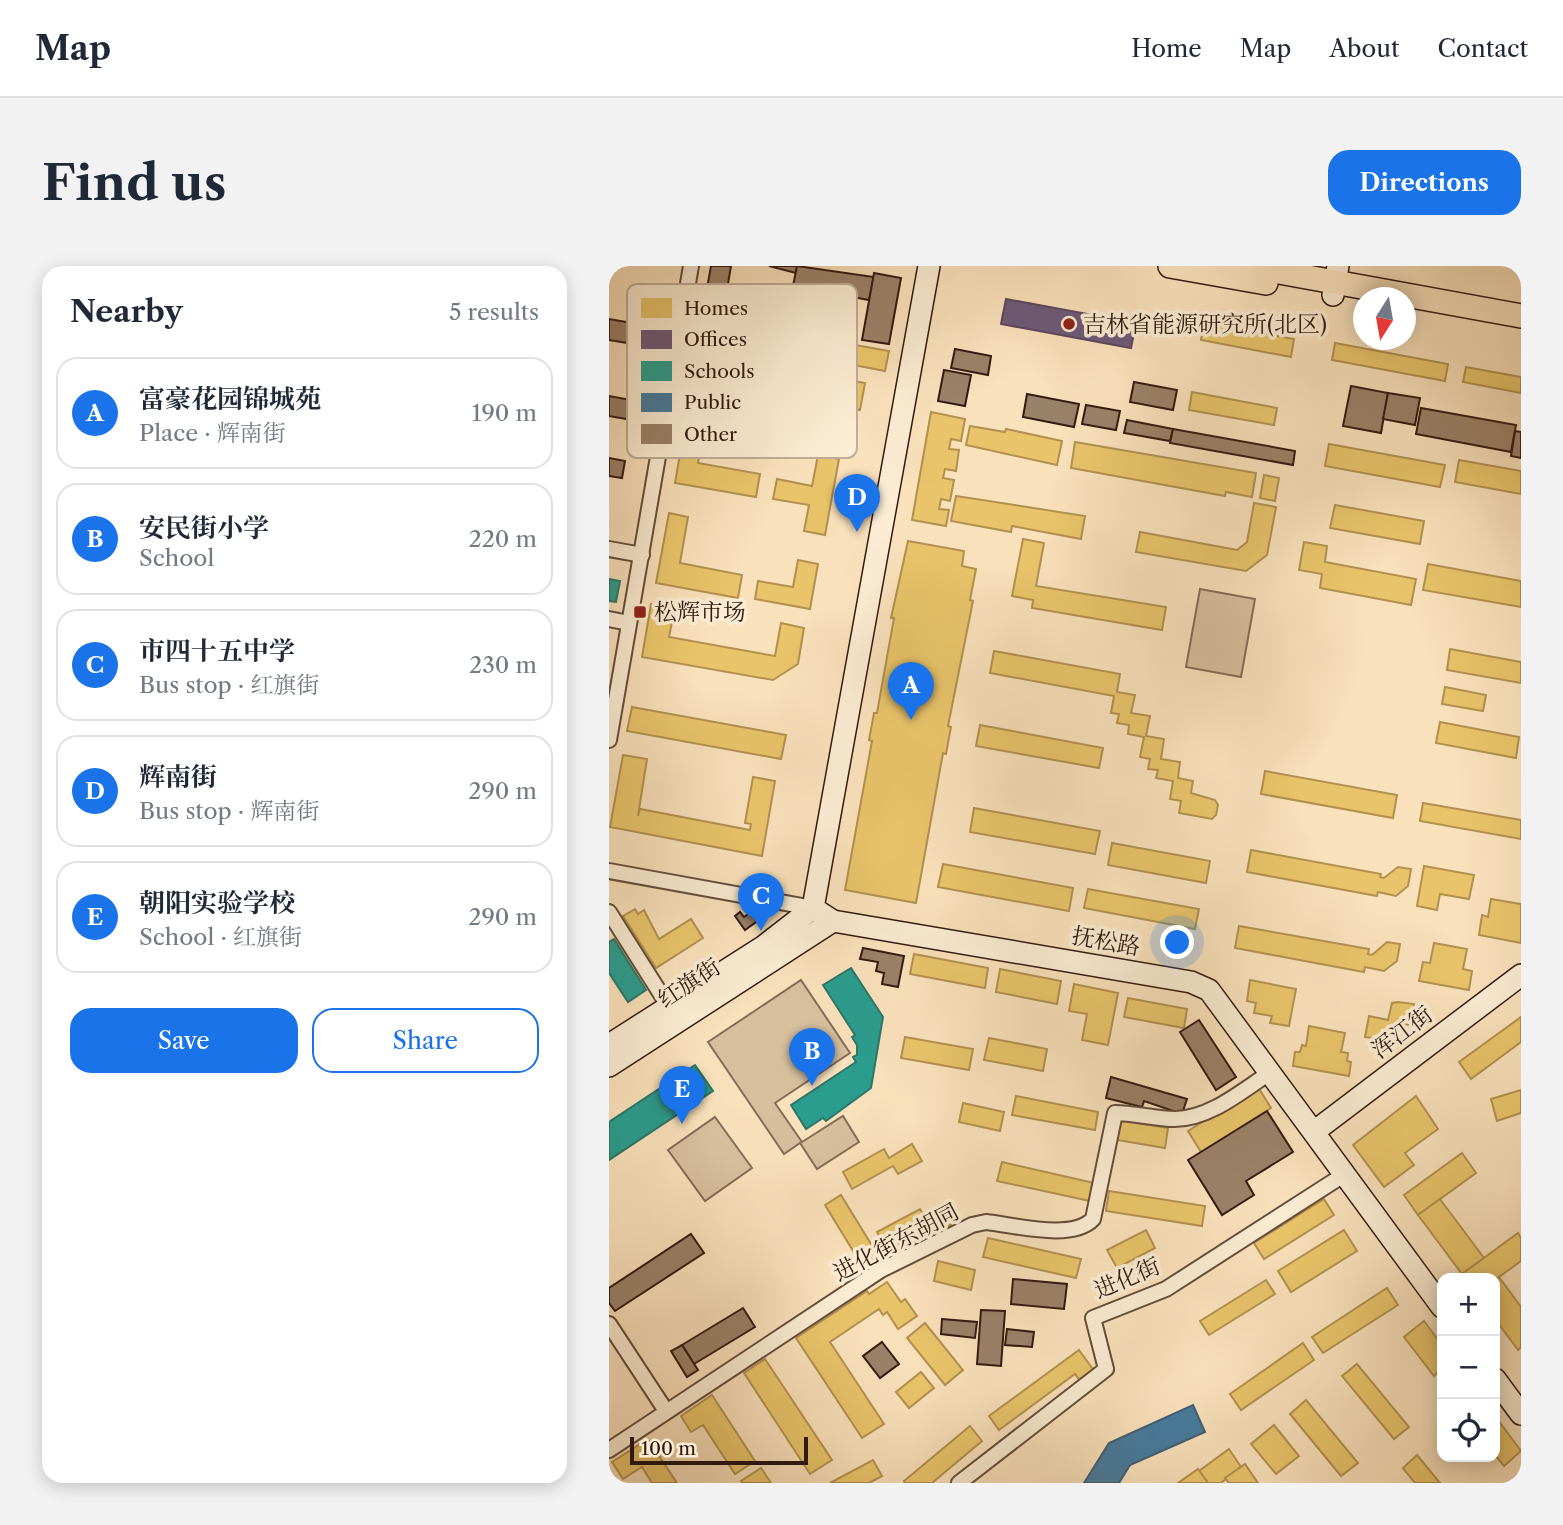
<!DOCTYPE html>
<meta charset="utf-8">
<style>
body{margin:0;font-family:"Libre Caslon Text","Noto Serif SC",serif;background:#f2f2f3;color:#1f2937}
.controls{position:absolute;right:21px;bottom:21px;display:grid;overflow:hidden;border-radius:14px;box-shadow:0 4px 18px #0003}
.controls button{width:63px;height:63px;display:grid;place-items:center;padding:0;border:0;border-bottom:2px solid #e0e1e3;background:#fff;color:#1f2937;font:35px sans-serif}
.compass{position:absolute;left:744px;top:21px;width:63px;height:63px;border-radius:50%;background:#fff;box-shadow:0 4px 18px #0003;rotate:191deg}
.scale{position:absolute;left:21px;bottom:18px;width:178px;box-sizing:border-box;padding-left:7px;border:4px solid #331a11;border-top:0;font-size:19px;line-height:24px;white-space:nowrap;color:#331a11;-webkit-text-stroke:5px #fbecd3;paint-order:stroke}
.you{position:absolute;left:569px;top:677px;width:24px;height:24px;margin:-18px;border:5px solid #fff;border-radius:50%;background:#1a73e8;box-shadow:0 0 0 10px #1a73e833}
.badge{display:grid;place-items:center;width:46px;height:46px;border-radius:50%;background:#1a73e8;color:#fff;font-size:23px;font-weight:700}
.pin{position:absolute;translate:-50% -58px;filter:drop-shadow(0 2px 4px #0008)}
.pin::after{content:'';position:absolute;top:37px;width:24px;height:21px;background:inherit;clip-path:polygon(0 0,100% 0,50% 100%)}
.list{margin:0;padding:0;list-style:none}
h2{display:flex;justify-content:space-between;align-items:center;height:91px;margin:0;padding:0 28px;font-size:30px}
h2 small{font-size:23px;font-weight:400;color:#747a83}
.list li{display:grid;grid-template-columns:46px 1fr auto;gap:21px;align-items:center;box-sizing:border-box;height:112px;margin:0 14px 14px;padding:0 14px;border:2px solid #e0e1e3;border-radius:21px}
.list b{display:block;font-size:26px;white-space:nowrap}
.list p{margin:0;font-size:23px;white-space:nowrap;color:#747a83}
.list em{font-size:23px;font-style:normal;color:#747a83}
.actions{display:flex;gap:14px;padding:21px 28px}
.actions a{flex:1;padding:16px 0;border:2px solid #1a73e8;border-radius:21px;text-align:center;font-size:24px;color:#1a73e8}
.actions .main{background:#1a73e8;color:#fff}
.icon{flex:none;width:38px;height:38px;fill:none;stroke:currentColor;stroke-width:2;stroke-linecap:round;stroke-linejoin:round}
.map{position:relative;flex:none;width:912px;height:1217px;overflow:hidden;border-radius:21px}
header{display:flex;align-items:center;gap:42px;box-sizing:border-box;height:98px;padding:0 35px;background:#fff;border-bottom:2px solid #e0e1e3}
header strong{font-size:33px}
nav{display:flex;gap:38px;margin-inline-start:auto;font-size:24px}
.intro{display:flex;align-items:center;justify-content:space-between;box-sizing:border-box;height:168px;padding:0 42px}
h1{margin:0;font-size:49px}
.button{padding:18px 32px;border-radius:21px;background:#1a73e8;color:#fff;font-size:24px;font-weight:700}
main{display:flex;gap:42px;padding:0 42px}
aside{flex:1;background:#fff;border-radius:21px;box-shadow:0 4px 18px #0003}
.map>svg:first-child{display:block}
</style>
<header>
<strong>Map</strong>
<nav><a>Home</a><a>Map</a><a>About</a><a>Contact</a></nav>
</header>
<div class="intro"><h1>Find us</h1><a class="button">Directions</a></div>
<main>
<aside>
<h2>Nearby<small>5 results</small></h2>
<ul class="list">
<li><span class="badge">A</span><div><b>富豪花园锦城苑</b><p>Place · 辉南街</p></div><em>190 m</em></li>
<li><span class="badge">B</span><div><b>安民街小学</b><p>School</p></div><em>220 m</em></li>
<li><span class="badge">C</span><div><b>市四十五中学</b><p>Bus stop · 红旗街</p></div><em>230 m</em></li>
<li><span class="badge">D</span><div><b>辉南街</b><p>Bus stop · 辉南街</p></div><em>290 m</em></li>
<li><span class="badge">E</span><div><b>朝阳实验学校</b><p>School · 红旗街</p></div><em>290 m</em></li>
</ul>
<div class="actions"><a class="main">Save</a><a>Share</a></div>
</aside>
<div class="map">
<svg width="912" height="1217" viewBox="0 0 912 1217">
<rect width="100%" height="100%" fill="#f9e1bb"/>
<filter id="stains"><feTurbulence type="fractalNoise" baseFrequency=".00286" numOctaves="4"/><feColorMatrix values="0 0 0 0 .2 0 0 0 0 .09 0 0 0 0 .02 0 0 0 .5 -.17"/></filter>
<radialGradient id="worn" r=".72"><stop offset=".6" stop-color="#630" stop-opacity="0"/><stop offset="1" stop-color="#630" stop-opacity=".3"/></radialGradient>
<g fill="#d7bf9e" stroke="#856c58" stroke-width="2">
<polygon points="591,323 646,333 632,411 577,401"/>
<polygon points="192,714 241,787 166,837 193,876 234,850 250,876 208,903 191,877 175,888 99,776"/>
<polygon points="106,851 143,902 96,935 59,884"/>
</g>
<g fill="#e9c46a" stroke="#b2914f" stroke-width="2">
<polygon points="595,57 685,73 682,91 592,74"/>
<polygon points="202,71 280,85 276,105 198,90"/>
<polygon points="726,77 839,98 836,115 723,94"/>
<polygon points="88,86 256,117 251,144 246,143 241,170 231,168 236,141 229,140 231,129 85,102"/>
<polygon points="857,101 912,111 912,127 854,116"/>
<polygon points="583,126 668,142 665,159 580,144"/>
<polygon points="322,146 356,153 352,175 342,173 340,183 350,184 347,205 336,203 334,212 345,214 341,235 332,233 330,243 340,244 337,260 303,254"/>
<polygon points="361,160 396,166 397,163 453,175 448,199 357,179"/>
<polygon points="75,165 94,168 89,197 151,208 147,231 66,217"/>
<polygon points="466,176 647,207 643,231 617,226 616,230 462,202"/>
<polygon points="720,178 836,199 831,221 716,200"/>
<polygon points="209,189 230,193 216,269 195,265 200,239 164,233 168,213 203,220"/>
<polygon points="850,194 912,205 912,228 846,216"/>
<polygon points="655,209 670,212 666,235 651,232"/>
<polygon points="347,230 476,250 472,273 403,260 402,266 342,255"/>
<polygon points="645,237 667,241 658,289 637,305 527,286 531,266 628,284 638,276"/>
<polygon points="726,239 815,255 811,278 721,262"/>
<polygon points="60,247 79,251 71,297 133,309 129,332 47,317"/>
<polygon points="414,273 435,277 427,320 557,341 553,364 423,342 424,334 403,330"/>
<polygon points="299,275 355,285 353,300 367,303 361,334 364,335 339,460 342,461 337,488 334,487 307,637 236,624 263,475 260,474 265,447 268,447 285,352 282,352"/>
<polygon points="695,276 718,280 716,296 807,313 802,339 711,322 713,308 690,304"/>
<polygon points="189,294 209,298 201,343 146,333 149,315 184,321"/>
<polygon points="819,298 912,315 912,341 814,324"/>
<polygon points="42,338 66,342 60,371 166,390 172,357 195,362 189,398 164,414 33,391"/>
<polygon points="841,383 912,396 912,417 838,404"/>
<polygon points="385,385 511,408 508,426 526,429 522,447 541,450 537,470 555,473 552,493 571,496 569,512 584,515 582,527 606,534 609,539 607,549 603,553 570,547 572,535 561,533 564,515 547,512 549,504 539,503 541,493 531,491 535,471 519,468 520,459 508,457 510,448 502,447 505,430 381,407"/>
<polygon points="836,421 877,429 874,445 833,438"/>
<polygon points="23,441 177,469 172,493 18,465"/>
<polygon points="831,456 910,471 907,492 827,477"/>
<polygon points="371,459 494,482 490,502 367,480"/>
<polygon points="14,489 38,493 29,550 31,543 141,564 142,558 136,557 144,511 166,515 153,590 1,561"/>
<polygon points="656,505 788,529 784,552 652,528"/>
<polygon points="814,537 912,554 912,573 811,555"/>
<polygon points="365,542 491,565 486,588 361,566"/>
<polygon points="503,577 601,595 597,617 499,599"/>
<polygon points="642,584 772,608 771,611 775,612 789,601 802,603 799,620 787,630 769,626 768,630 638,606"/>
<polygon points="334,598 464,622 460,645 329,621"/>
<polygon points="815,600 865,609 860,633 831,628 828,644 808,640"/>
<polygon points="479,623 590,643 586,663 475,642"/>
<polygon points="882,633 912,638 912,677 870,669 873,649 879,651"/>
<polygon points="26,643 29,648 35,644 50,673 82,653 94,672 47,702 14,650"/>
<polygon points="630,660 760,683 759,688 763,689 778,676 791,678 788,695 775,705 756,701 755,706 626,682"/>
<polygon points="825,677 858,683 854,703 863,705 860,724 810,715 814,696 821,697"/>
<polygon points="305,688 379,702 376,722 301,708"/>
<polygon points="391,703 452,715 448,738 387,726"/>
<polygon points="641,714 687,723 680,760 661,757 663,750 645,747 647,737 638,735"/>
<polygon points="465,718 509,727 499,779 473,774 478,748 460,745"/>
<polygon points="519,732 578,743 575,762 515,751"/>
<polygon points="789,736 805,738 801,759 790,757 788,768 778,766 776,774 756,771 760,750 779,754 783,737"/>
<polygon points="912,751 912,776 862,813 850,796"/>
<polygon points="700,760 736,767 732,786 739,787 738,795 742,796 740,810 684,800 686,786 691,786 693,779 697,780"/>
<polygon points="296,771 364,783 360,804 292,792"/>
<polygon points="380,772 438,783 434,805 375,794"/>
<polygon points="649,821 662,842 592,886 579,865"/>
<polygon points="912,824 912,847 888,855 882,833"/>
<polygon points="407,830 489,846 486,864 403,849"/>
<polygon points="807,830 829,863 796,887 805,899 775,921 744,879"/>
<polygon points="354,837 395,846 391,865 350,856"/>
<polygon points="511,854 559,862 556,882 508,874"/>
<polygon points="303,878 313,895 289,908 284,900 243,923 234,906 275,883 280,892"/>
<polygon points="853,887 867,907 809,949 795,929"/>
<polygon points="393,896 485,917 481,935 388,915"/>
<polygon points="500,925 596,940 593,960 497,945"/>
<polygon points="232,929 270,991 254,1001 216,939"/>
<polygon points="715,933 725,949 655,993 645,977"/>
<polygon points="831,933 875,992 853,1008 809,949"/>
<polygon points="338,937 348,955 325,968 321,961 278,985 268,966 311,943 315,950"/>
<polygon points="537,964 546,982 508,1002 498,984"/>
<polygon points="735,964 748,985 682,1026 669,1005"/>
<polygon points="909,967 912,972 912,995 886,1014 856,1012 853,1008"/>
<polygon points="379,972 472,993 467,1012 374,991"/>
<polygon points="329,995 366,1004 362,1024 325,1015"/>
<polygon points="890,1011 912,1041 912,1081 909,1084 886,1053 886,1014"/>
<polygon points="657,1014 666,1028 600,1069 591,1055"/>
<polygon points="278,1016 292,1036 296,1033 308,1050 289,1063 278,1046 274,1049 270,1043 221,1076 275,1158 253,1172 187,1072 258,1025 260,1028"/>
<polygon points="778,1022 789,1039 714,1087 703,1071"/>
<polygon points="815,1055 833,1079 833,1113 828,1107 825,1110 795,1071"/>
<polygon points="316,1057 354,1104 336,1119 298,1072"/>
<polygon points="694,1077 705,1094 632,1144 621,1128"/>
<polygon points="470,1084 486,1106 472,1116 466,1108 390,1164 380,1150"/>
<polygon points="156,1093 223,1194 201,1208 135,1107"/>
<polygon points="748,1098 800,1161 785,1173 733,1110"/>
<polygon points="312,1106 325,1122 300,1142 287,1126"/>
<polygon points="103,1129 146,1195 126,1208 94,1159 82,1166 72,1150"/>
<polygon points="697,1134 749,1197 732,1210 681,1148"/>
<polygon points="886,1150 912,1185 895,1200 886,1189"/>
<polygon points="665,1159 690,1190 667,1208 642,1178"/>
<polygon points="361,1160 373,1175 323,1217 296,1217 295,1215"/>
<polygon points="39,1173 68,1217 43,1217 33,1201 14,1213 3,1196"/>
<polygon points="620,1183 632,1201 612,1217 599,1217 590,1205"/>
<polygon points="808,1189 831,1217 806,1217 794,1202"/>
<polygon points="264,1194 273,1210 260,1217 221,1217"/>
<polygon points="636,1198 649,1217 620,1217 616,1212"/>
<polygon points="152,1202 162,1217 133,1217 132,1215"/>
<polygon points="589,1203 599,1217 569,1217"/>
</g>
<polygon fill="#6d597a" stroke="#5c465a" stroke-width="2" points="397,33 527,57 522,82 392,58"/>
<g fill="#2a9d8f" stroke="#2d7669" stroke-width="2">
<polygon points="0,313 11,315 7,336 0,335"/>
<polygon points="5,673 37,724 19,736 0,707 0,676"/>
<polygon points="242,702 274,751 262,822 217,855 214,852 197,863 182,839 247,796 244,791 248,789 248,779 243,771 246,769 214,719"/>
<polygon points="86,799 104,825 0,894 0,856"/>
</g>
<polygon fill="#457b9d" stroke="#405e73" stroke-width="2" points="584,1139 596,1166 521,1199 510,1217 475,1217 500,1177"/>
<g fill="#9a8169" stroke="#331a11" stroke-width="2">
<polygon points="102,0 122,0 115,42 95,39"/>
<polygon points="160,0 188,0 187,7"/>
<polygon points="188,0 265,11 260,34 184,20"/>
<polygon points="265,7 292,12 280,78 253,74"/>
<polygon points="0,53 40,60 36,80 0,74"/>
<polygon points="346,83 382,90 379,109 342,102"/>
<polygon points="335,104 362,109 356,140 329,135"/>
<polygon points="525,116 568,124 564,144 521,136"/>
<polygon points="742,120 779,127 772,167 734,160"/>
<polygon points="779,127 811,132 806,159 774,153"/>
<polygon points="418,128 470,138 465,161 414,151"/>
<polygon points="0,130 27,135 23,154 0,150"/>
<polygon points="477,139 511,145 507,164 473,158"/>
<polygon points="812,142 907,159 902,186 807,168"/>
<polygon points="518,154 564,163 561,175 515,167"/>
<polygon points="564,163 686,185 684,199 561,177"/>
<polygon points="906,165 912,166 912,192 902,190"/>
<polygon points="0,192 16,195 13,212 0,210"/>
<polygon points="148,642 154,651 136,664 126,650 131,646 135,651"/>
<polygon points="254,682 295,690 289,721 273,718 275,707 267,705 269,696 251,693"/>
<polygon points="590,754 627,811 607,824 571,766"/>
<polygon points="502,811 578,833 573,848 535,835 533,841 497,832"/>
<polygon points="658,845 684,886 637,915 645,929 613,949 579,894"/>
<polygon points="82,968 95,987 6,1045 0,1037 0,1022"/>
<polygon points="404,1013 458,1018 455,1043 402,1038"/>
<polygon points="134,1042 146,1061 85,1098 73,1079"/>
<polygon points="372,1044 396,1045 392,1100 368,1098"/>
<polygon points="333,1053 368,1056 366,1072 332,1068"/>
<polygon points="398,1063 425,1066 423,1081 396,1079"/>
<polygon points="273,1076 290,1098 271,1112 254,1090"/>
<polygon points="73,1079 89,1104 78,1111 62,1085"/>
</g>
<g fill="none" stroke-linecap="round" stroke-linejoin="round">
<g stroke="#644c3c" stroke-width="18">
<g id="street">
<polyline points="0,283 33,289"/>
<polyline points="0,353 20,357"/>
<polyline points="0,474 82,0"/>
<polyline points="0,605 204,642"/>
<polyline points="0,646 60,741"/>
<polyline points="0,1058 57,1145"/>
<path d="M0,1184L272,1004L363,959L377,956C406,959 463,975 484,953L506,847C526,847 546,853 566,853C601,853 634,824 662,806"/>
<polyline points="350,1217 497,1103 484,1052 557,1023 736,908"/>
</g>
</g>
<g stroke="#331a11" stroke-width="24">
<g id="secondary">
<polyline points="724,29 729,0"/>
<polyline points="204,642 224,655 582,716 600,724 833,1041"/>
<polyline points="204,642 320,0"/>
<polyline points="0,779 155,680 204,642"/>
<polyline points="0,800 224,655"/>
<polyline points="706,865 912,709"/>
<polyline points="886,1113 912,1148"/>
</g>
</g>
<g stroke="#331a11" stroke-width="26">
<g id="primary">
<polyline points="561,0 657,17"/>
<polyline points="638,0 912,50"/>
</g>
</g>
<use href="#street" stroke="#fbecd3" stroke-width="14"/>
<use href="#secondary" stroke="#fbecd3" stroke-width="21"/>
<use href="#primary" stroke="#f9e1bb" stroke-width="23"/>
</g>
<g fill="#8f2418" stroke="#fbecd3" stroke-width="2.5">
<circle cx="460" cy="58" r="7"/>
<rect x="24" y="339" width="14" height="14" rx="3.5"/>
</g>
<g text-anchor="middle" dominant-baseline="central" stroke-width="7" stroke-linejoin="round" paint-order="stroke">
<g font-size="23" fill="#331a11" stroke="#fbecd3" text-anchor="start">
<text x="474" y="58">吉林省能源研究所(北区)</text>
<text x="45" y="346">松辉市场</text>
</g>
<g font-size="23" fill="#331a11" stroke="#fbecd3">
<text transform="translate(497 675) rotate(10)">抚松路</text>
<text transform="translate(80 717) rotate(-33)">红旗街</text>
<text transform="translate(793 766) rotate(-37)">浑江街</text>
<text transform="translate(287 976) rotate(-28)">进化街东胡同</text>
<text transform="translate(518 1012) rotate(-23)">进化街</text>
</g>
</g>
<rect x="18" y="18" width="230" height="174" rx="10" fill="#fbecd3" stroke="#bfad99" stroke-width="2"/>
<rect x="32" y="32" width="31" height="20" fill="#e9c46a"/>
<rect x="32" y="64" width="31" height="19" fill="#6d597a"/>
<rect x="32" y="95" width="31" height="20" fill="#2a9d8f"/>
<rect x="32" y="127" width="31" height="19" fill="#457b9d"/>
<rect x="32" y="158" width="31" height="20" fill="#9a8169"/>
<g font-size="19" fill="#331a11">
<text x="75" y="49">Homes</text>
<text x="75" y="80">Offices</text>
<text x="75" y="112">Schools</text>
<text x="75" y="143">Public</text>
<text x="75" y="175">Other</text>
</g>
<rect width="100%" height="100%" filter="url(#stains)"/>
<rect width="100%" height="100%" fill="url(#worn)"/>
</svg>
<div class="controls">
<button>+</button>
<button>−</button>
<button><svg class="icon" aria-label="locate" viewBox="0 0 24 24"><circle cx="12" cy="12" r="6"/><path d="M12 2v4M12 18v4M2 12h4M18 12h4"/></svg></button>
</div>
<svg class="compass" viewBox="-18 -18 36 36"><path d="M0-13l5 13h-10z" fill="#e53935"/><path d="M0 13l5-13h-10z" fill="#747a83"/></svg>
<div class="scale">100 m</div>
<div class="you"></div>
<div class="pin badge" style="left:302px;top:454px">A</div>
<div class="pin badge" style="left:203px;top:820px">B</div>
<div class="pin badge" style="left:152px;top:665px">C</div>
<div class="pin badge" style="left:248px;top:266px">D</div>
<div class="pin badge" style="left:73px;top:858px">E</div>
</div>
</main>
